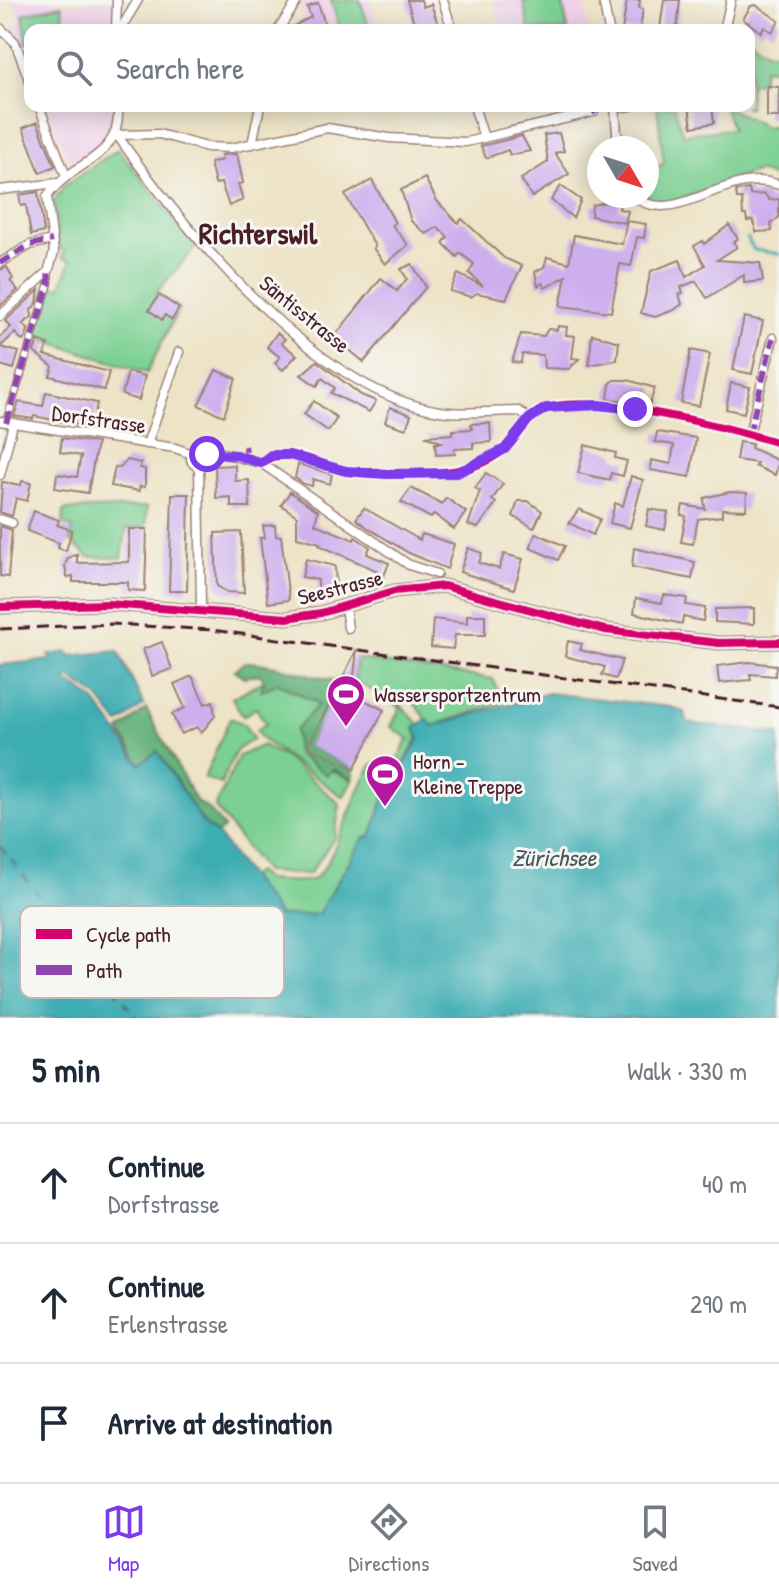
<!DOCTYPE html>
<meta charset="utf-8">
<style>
body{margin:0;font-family:"Patrick Hand",sans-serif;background:#f2f2f3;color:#1f2937}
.compass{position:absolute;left:587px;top:136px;width:72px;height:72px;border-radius:50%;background:#fff;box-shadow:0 4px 20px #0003;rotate:129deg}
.stop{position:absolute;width:24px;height:24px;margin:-18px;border:6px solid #7c3aed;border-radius:50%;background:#fff}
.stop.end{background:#7c3aed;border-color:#fff;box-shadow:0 2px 8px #0008}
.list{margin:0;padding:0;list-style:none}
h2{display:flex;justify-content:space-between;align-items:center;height:104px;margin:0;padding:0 32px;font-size:34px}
h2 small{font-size:26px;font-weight:400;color:#747a83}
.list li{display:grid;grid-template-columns:52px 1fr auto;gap:24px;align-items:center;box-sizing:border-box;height:120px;padding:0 32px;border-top:2px solid #e0e1e3}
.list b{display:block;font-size:30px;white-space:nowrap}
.list p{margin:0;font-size:26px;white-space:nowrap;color:#747a83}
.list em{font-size:26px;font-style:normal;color:#747a83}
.icon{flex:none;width:44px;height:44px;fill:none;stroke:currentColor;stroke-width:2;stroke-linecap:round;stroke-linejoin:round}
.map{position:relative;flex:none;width:779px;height:1018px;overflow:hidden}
.search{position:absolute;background:#fff;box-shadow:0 4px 20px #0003;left:24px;right:24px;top:24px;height:88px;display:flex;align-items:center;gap:20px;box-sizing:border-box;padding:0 28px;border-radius:16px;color:#747a83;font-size:30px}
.sheet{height:464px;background:#fff}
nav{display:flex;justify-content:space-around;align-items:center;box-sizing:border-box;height:112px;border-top:2px solid #e0e1e3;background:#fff;font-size:22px;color:#747a83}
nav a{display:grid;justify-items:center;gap:4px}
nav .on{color:#7c3aed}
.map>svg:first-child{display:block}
</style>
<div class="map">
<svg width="779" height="1018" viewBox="0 0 779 1018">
<rect width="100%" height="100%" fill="#f6f6f2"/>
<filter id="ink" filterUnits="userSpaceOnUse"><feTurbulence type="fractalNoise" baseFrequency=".0125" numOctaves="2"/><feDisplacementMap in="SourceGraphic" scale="16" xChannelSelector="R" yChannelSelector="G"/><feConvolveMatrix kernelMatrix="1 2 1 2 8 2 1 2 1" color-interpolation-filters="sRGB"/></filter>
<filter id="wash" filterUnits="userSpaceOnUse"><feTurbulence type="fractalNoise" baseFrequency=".006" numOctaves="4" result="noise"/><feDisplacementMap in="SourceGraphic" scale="32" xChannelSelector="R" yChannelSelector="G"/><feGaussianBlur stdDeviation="1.8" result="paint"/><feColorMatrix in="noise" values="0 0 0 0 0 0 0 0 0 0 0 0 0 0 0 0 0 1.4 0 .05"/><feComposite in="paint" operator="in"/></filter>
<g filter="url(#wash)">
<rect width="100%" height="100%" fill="#ede3c6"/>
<g fill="#eed0e8">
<polygon points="11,0 60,0 62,4 113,0 112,30 30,30 30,65 9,30 21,20"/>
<polygon points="305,0 370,0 379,30 307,30 299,5"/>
<polygon points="494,0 575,0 577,7 584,5 589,30 500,30"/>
<polygon points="46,106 115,106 110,134 95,151 71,166"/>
</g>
<g fill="#7cd093" stroke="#63785f" stroke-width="2">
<polygon points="331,0 360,0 370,30 340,30"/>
<polygon points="523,0 562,0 568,30 529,30"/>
<polygon points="62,5 65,30 30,30 30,44 27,44 23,14"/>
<polygon points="749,38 769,51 779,51 779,70 764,68 761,82 750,84 749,108 745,106 749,106"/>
<polygon points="657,106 674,106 683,134 732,129 724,106 766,127 779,125 779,180 758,171 668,204 643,197 647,196 647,170 664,164"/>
<polygon points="118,149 196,247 156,293 179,308 147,373 35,337 51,285 60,288 71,261 62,257 65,251 59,248 54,201 64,186"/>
<polygon points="147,507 146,527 126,529 122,558 88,557 70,541 73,528 63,524 64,510"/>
<polygon points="357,659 493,679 502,703 432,726 410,698 398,706 354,680"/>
<polygon points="264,681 262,690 278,683 320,704 297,754 353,780 343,797 262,739 256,730 266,724 256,708 243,716 232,698"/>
<polygon points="401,706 419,724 415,728 418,738 405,761 398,757 409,739 391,727"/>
<polygon points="230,718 244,724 253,739 236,751 221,784 204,778"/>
<polygon points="262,745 286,758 340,804 335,837 309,874 265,872 215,807 239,756"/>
<path d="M374,763L387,764L400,772L384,799L371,837L364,838L318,914L279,916L248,878L256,872L266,880C279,881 297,883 311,880C333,873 355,785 374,763Z"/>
</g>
<g fill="#65b27d" stroke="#586854" stroke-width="2">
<path d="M245,662C279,663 309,678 341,681L309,746L354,769L353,780L333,769L327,775L297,754L295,730L319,704L278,683L261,691L264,681L260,674L245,677L234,670Z"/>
<polygon points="146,709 196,801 209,809 224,828 217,834 203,823 158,752 140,764 120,731"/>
</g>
<polygon fill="#3cadb4" stroke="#436670" stroke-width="2" points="118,651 144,705 119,724 98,697 69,677 66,680 95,701 140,764 157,751 203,823 217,834 279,916 318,914 364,837 371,837 384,799 400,772 395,769 399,762 405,764 419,738 415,728 426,719 433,726 548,693 671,707 684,712 688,723 779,734 779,1018 0,1018 0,665 50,660 49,655 68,652 69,656"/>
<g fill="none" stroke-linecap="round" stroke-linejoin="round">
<polyline stroke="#3cadb4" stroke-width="3" points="747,238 754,250 779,254"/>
<polyline stroke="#445862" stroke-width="2" stroke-dasharray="10 8" stroke-linecap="butt" points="0,846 137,1018"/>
</g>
<g id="blocks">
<g fill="#cdafee">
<polygon points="407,0 421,0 423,7 431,4 440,30 416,30"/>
<polygon points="627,0 640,0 639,8 643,9 640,30 622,30"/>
<polygon points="664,0 680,0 677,30 660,28"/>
<polygon points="318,3 327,30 286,30 311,17 307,7"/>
<polygon points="756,5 779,21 772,32 764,27 761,32 743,19 751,6"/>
<polygon points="767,86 779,87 779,117 767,117"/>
<polygon points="689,106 712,106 714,123 692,127"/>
<polygon points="37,122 55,166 40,173 23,128"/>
<polygon points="559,133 564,151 555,153 569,174 532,197 521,179 548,162 544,135"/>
<polygon points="522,136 530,151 510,155 508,150 486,158 481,146"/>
<polygon points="237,154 243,183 238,184 243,200 229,206 221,183 215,184 210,163 222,160 221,155"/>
<polygon points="425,178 437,201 458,223 462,219 504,258 522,266 506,299 477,293 471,297 450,291 458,274 483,286 469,273 474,264 460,253 457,257 443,243 448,237 438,227 426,234 411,221 401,190"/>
<polygon points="372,180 395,223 392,225 408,245 385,264 373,248 375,246 345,195"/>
<polygon points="561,186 581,200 573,218 551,200"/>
<polygon points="749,189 750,195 765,194 769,200 779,199 779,217 771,224 772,231 756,232 753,220 747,221 746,215 743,215 742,199 737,199 736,191"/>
<polygon points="38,192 44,232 31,235 26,205 21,206 19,195"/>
<polygon points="614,200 620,204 619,209 628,211 625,223 591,216 592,205"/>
<polygon points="627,221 646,224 644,238 637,237 631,266 620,264 611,312 560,306 566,276 545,288 542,283 538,286 535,272 544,267 547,257 569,263 574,235 622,244"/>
<polygon points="729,225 738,239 733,242 737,247 717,260 760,263 763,281 744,283 744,275 707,298 696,281 681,287 683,293 679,294 682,304 674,310 655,317 641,313 651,271 680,260 686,277 705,265 694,246 703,241 704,244"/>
<polygon points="412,264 426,287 364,362 334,337 381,278 397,291 407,279 401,269"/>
<polygon points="7,267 13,279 10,281 18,290 0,306 0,270"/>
<polygon points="39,290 37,303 31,310 32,317 23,324 28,329 26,337 23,341 15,333 0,347 19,352 14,369 0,365 0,337 11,327 5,321"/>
<polygon points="159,295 179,308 172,320 165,315 162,320 149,310"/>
<polygon points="744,317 763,321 752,374 733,370"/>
<polygon points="558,326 567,327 566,335 575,336 572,358 579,359 569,369 544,368 543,355 522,354 521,363 512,362 521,334 544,336 548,329 557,330"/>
<polygon points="277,333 285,339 281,343 297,355 283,370 275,363 280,357 267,347"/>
<polygon points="592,334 619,342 617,360 589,365"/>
<polygon points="38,340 48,344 44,355 109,372 104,390 50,376 53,367 34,352"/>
<polygon points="691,350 710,354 699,406 681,403"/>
<polygon points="317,361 361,395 376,401 369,412 331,393 335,388 322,378 317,386 301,375"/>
<polygon points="216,370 236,378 224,416 198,405"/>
<polygon points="128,372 145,376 139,400 122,395"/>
<polygon points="614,380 628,380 655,388 650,403 628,397 628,401 608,399 610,384"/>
<polygon points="731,383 750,387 744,413 726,409"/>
<polygon points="46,392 97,403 92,428 34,416 33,419 14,416 19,402 43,406"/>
<polygon points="314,401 337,418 328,431 304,414"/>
<polygon points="390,407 411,415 406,429 385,422"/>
<polygon points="490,423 491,442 473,443 473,448 454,449 455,454 436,455 435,443 444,443 425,436 453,434 453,430 472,429 471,424"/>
<polygon points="657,432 696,438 690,477 650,470 651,460 671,464 674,445 655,442"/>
<polygon points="62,438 97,443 88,493 55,488 57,474 77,477 81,456 60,452"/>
<polygon points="739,442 752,444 751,448 779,461 775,475 755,466 757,463 736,460"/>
<polygon points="585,445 616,453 615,458 627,461 623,476 611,473 610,480 578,473"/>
<polygon points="127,460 141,463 140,468 145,469 145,487 140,486 139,491 111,486 115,467 120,468"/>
<polygon points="298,464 332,474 330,484 313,479 312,486 304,484 295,478"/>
<polygon points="235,465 235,481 249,480 250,507 231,507 231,497 216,498 215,466"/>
<polygon points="486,473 503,484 492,500 496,503 478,528 468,525 480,491 475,488"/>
<polygon points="631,476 643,480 630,528 610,523 615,503 623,506"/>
<polygon points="22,481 31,483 27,501 16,498 12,516 0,512 2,482 21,485"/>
<polygon points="411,488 442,504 446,498 466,512 454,529 434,514 431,518 401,502"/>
<polygon points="290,492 318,511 315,524 354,540 355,537 370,547 367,554 389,563 380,586 373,587 378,571 319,545 320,543 297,537 297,516 281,505"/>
<polygon points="729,492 747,493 746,510 722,509 722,516 698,519 693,544 681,542 686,516 681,515 683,505 705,509 704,498"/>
<polygon points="172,494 189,494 187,591 169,591"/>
<polygon points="518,501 528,501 542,511 534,528 513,516"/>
<polygon points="364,508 420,540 422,534 454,544 447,569 409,553 368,528 356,519"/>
<polygon points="579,509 600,519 593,535 569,523"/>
<polygon points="649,509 668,512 665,530 646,526"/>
<polygon points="34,511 59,520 57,525 72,530 66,551 58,548 59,543 27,531"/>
<polygon points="275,525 276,536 281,536 289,600 268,603 260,538 265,538 263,526"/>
<polygon points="0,526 12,530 8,577 0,576"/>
<polygon points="129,529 147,529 145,591 128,590 128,582 73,582 73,576 67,577 65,565 68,558 77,554 77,563 129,562"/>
<polygon points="241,532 244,593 227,592 217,586 215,533"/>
<polygon points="536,533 565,546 558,560 530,548"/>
<polygon points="468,548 482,553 479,563 499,569 504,554 523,559 514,589 460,572"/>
<polygon points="634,548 695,562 692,579 632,567"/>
<polygon points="306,559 335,566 336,587 318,592 318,580 302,577"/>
<polygon points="664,595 687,598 686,605 705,608 703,621 683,617 682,624 634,613 636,598 662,603"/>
<polygon points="754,608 754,624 715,622 715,609"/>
<polygon points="467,615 485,615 485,635 455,635 453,649 431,647 433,619 467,623"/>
<polygon points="568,641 582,644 580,650 622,660 616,679 602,675 605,667 565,656"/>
<polygon points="162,642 172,669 152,676 143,649"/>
<polygon points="357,649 352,694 384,710 354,769 308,746"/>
<polygon points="749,662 776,665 775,676 750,674 751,680 719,683 717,666"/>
<polygon points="192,676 205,704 213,701 215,716 201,733 197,727 181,734 172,714 185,708 174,684"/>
</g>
</g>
</g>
<g filter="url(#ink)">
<use href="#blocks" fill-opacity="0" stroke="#9c8178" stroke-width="2"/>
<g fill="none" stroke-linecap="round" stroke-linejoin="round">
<g stroke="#9c8178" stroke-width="9">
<polyline id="pedestrian" points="6,423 49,283 48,272"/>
</g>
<g stroke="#9c8178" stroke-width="11">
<g id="minor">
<polyline points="443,0 452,30"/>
<polyline points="603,0 609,30"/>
<polyline points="0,28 15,42 30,82"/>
<polyline points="116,30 117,0"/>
<polyline points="120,30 138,0"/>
<polyline points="278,30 298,0"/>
<polyline points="724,30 731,0"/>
<polyline points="39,106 66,176"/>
<polyline points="474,106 484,138"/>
<polyline points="615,106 618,148"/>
<polyline points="615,108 631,106"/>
<path d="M117,135C185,231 318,393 440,411C465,415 494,411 519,411L529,419"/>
<polyline points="117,135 159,134 207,147 231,148 327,128 389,138 466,142 594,112"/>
<polyline points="252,144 260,106"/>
<polyline points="0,190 57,183"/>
<path d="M633,196C676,230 726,165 779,185"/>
<polyline points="0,263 30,245 52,240"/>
<path d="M0,316L48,272L54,252L47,197C74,158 122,161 118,106"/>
<polyline points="0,421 175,448 192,454"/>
<polyline points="749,434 773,338"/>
<polyline points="147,444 179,352"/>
<circle cx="199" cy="458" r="8"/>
<polyline points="208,457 222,453 261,463 409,565 437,574"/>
<path d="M261,463C286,443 319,466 347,471C361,473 376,474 390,474C428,474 477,476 506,447C520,435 526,416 545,409C591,392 730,428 779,443"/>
<polyline points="199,467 201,609"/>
<polyline points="0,475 13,424"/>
<polyline points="0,519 12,523"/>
<polyline points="345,607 348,628"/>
</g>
</g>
<g stroke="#9c8178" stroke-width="15">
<polyline id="primary" points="0,607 109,604 287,618 321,613 394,591 444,586 605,630 719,643 779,642"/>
</g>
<use href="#pedestrian" stroke="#fff" stroke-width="6"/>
<use href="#minor" stroke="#fff" stroke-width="8"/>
<use href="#primary" stroke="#f8bf6c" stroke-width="12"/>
<polyline stroke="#4a1f2b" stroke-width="3" stroke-dasharray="12 6" stroke-linecap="butt" points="0,629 112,624 212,630 779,707"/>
<g stroke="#8e44ad" stroke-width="6" stroke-dasharray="12 6" stroke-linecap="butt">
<polyline points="592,113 602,106"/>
<polyline points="0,263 30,245 52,240"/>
<polyline points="6,423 49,283 48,272"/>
<polyline points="749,434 773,338"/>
<polyline points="245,446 246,451"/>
</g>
<g stroke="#f6f6f2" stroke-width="13">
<g id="cycleway">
<path d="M261,463C286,443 319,466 347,471C361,473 376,474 390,474C428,474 477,476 506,447C520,435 526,416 545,409C591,392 730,428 779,443"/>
<polyline points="0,607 109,604 287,618 321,613 394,591 444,586 605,630 719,643 779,642"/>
</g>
</g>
<use href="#cycleway" stroke="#d6006c" stroke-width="8"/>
</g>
</g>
<g fill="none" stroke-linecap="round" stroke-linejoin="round" filter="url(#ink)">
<polyline stroke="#7c3aed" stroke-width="10" points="207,454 236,455 261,463 271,455 289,455 346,471 387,474 457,473 505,449 529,419 546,408 598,405 635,409"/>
</g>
<defs>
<g id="stadium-pin" transform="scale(2)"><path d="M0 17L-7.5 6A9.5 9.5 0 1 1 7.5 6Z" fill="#b5179e" stroke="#f6f6f2"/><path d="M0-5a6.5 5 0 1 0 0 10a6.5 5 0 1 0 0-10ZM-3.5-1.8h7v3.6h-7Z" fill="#fff"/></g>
</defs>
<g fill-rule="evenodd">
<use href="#stadium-pin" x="346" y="694"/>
<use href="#stadium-pin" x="385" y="774"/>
</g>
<g text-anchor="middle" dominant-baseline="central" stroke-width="6" stroke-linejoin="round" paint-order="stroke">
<g font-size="22" fill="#4a1f2b" stroke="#f6f6f2">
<text transform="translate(305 314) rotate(39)">Säntisstrasse</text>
<text transform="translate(99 419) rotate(8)">Dorfstrasse</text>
<text transform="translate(340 587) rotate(-14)">Seestrasse</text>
</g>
<g font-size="22" fill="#4a1f2b" stroke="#f6f6f2" text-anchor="start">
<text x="374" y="694">Wassersportzentrum</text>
<text x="413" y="761">Horn -<tspan x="413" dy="25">Kleine Treppe</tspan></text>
</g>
<g font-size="24" font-style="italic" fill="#445862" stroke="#f6f6f2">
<text x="554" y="857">Zürichsee</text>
</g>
<g font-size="30" font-weight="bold" fill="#4a1f2b" stroke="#f6f6f2">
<text x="258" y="233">Richterswil</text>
</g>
</g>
<rect x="20" y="906" width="264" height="92" rx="12" fill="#f6f6f2" stroke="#c2b6b6" stroke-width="2"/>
<rect x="36" y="929" width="36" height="10" fill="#d6006c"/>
<rect x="36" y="965" width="36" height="10" fill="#8e44ad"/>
<g font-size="22" fill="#4a1f2b">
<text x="86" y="942">Cycle path</text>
<text x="86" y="978">Path</text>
</g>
</svg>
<svg class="compass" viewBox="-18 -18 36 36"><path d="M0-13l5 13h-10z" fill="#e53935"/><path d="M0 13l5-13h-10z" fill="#747a83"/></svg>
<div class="stop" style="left:207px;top:454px"></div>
<div class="stop end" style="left:635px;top:409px"></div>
<div class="search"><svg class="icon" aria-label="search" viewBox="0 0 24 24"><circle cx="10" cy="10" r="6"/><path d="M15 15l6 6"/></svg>Search here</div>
</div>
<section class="sheet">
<h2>5 min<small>Walk · 330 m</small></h2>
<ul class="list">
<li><svg class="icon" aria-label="ahead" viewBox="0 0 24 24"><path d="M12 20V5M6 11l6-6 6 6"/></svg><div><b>Continue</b><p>Dorfstrasse</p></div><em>40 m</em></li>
<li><svg class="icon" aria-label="ahead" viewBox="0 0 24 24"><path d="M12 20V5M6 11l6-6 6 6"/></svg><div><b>Continue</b><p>Erlenstrasse</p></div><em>290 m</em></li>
<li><svg class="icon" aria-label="arrive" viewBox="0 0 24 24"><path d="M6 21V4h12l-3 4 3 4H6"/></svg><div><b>Arrive at destination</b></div></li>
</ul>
</section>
<nav>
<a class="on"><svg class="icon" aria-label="map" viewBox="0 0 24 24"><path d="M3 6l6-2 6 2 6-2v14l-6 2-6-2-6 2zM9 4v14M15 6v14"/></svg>Map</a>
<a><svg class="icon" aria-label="directions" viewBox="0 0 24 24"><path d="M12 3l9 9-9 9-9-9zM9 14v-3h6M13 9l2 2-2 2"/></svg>Directions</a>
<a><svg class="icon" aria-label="saved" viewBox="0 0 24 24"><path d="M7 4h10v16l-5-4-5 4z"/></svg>Saved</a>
</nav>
